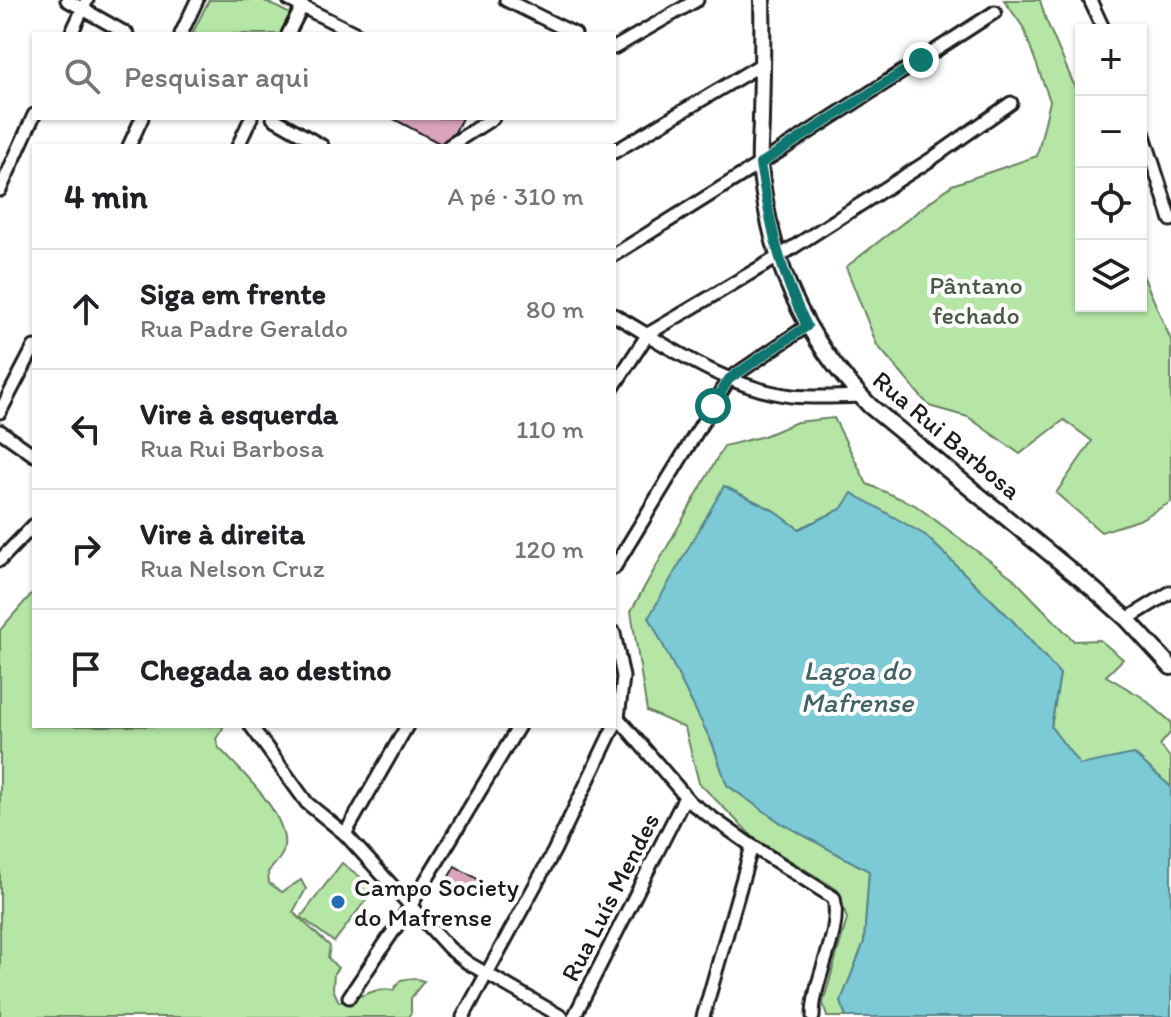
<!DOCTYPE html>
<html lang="pt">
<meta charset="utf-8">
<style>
body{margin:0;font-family:Itim,sans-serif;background:#f2f2f2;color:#202124}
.controls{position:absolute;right:24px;top:24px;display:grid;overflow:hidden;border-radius:0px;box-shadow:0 2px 6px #0004}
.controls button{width:72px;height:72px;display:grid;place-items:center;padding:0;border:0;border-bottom:2px solid #e0e0e0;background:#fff;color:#202124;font:40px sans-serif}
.stop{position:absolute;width:24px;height:24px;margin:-18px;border:6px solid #0f766e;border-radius:50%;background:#fff}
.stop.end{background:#0f766e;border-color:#fff;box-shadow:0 2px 8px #0008}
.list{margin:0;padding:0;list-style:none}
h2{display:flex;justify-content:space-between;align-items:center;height:104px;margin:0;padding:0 32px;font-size:34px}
h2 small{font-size:26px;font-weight:400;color:#757577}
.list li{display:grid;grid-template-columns:52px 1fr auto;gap:24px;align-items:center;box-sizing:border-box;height:120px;padding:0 32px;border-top:2px solid #e0e0e0}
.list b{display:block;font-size:30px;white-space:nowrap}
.list p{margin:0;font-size:26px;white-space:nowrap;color:#757577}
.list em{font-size:26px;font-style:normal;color:#757577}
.icon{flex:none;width:44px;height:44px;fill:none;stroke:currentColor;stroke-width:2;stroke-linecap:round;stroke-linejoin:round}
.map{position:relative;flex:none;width:1171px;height:1017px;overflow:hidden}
.search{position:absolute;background:#fff;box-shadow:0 2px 6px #0004;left:32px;top:32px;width:584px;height:88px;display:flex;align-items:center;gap:20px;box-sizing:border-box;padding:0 28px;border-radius:0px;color:#757577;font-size:30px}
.panel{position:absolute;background:#fff;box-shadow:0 2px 6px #0004;left:32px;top:144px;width:584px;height:584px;border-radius:0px}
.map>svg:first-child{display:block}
</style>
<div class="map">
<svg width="1171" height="1017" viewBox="0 0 1171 1017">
<rect width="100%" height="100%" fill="#fff"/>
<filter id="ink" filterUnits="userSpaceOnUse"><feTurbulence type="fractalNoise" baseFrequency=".0125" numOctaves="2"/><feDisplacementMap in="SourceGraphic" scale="16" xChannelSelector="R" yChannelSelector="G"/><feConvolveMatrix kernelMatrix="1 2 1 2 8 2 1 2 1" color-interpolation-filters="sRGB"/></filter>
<g filter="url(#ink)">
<g fill="#b5e6a6" stroke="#688161" stroke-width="2">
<polygon points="209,0 263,0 296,17 287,34 192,34"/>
<polygon points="1004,0 1040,0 1046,20 1081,101 1081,306 1141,306 1141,271 1171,340 1171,502 1139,520 1101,532 1056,493 1092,441 1064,420 1020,454 968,417 929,406 877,345 846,267 952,185 1037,156 1050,101 1023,27"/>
<polygon points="834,418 867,484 915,505 1013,578 1074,641 1100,640 1123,659 1106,676 1142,697 1171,722 1171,732 1160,745 1171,759 1171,787 1134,754 1080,766 1051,727 1060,674 1011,619 925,535 841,509 799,529 773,510 724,486 693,544 687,689 713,745 727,785 781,823 869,871 864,942 841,1001 846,1017 827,1017 823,1003 847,919 838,890 754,838 699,783 685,728 647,711 631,611 724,446 764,436 797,422"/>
<path d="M34,591V726H222L223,728L216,739L219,748C241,771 293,818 283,852C280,860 273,866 268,872L269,883L282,892L301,880L306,889L293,912L330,946L328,958L338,968L334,973L333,989L339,1002C358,1000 374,986 393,990L401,980L414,978L424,981L411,998V1013L408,1017H0V630Z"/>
<polygon points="342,863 375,888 334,942 301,917"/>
</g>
<polygon fill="#7bcad6" stroke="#55848c" stroke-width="2" points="724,486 773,510 799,529 841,509 852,493 925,535 1011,619 1060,674 1051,727 1080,765 1134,754 1171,787 1171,1017 846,1017 841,1001 864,942 869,871 781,823 727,785 713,745 649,617"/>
<g fill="#daa5bc" stroke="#1c1c1c" stroke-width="2">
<polygon points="392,118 462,118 455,132 441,144"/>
<polygon points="455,866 491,887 484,899 447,880"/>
</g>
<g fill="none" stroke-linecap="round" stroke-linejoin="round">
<g stroke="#1c1c1c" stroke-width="17">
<g id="minor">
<polyline points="67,0 127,34"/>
<polyline points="289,0 357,34"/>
<polyline points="506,0 575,34"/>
<polyline points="1090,0 1104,30"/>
<polyline points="71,34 87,0"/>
<polyline points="181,34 197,0"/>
<polyline points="288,34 302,7"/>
<polyline points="614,48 697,0"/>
<polyline points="273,118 322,146"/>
<polyline points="1141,126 1171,220"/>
<polyline points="129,146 142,118"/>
<polyline points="238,146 251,118"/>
<polyline points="449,146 493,118"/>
<polyline points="614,152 762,64"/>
<polyline points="0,190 34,115"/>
<polyline points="614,255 772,156 995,12"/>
<path d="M614,315C670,347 726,388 792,396C815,398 838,397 860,396"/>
<polyline points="614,386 648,334 778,257 930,160 1011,103"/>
<polyline points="0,412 34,347"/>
<polyline points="0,431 34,455"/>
<polyline points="0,560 34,525"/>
<polyline points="614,568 729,379 807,326"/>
<polyline points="1127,619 1171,592"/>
<path d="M618,718L691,803L752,846L834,898C842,936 813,976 813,1017"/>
<polyline points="251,726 307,803 345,834 449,948 468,963 562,1017"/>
<polyline points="345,834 407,726"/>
<polyline points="349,997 411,905 519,726"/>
<polyline points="463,1017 554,851 618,718 623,677 614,633"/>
<polyline points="574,1017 685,797"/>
<polyline points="703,1017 752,846"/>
</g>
</g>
<g stroke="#1c1c1c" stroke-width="20">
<path id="tertiary" d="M762,0C763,39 762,78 761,117C761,133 759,150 760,166C771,264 801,335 870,406L1092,588L1127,619L1171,667"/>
</g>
<use href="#minor" stroke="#fff" stroke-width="11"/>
<use href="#tertiary" stroke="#fff" stroke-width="14"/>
</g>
</g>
<g fill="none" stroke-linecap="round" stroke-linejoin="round" filter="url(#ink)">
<path stroke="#0f766e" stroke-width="10" d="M713,406L729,379L807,326C778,269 771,226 760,164L921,60"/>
</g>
<circle fill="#1f6fb2" stroke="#fff" stroke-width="3" cx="338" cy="902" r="8"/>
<g text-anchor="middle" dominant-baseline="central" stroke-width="8" stroke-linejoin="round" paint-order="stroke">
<g font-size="26" fill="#4a5945" stroke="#fff">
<text x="976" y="285">Pântano<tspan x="976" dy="30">fechado</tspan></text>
</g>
<g font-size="26" fill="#1c1c1c" stroke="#fff">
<text transform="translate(947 435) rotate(40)">Rua Rui Barbosa</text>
<text transform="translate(610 897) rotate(-63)">Rua Luís Mendes</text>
</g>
<g font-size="26" fill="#1c1c1c" stroke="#fff" text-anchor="start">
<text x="354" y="887">Campo Society<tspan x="354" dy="30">do Mafrense</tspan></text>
</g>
<g font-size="28" font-style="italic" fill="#426266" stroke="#fff">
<text x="857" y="670">Lagoa do<tspan x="857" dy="32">Mafrense</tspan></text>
</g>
</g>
</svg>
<div class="controls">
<button>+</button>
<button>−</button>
<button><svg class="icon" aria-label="locate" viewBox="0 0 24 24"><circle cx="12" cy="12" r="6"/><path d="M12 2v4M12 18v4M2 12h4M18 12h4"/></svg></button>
<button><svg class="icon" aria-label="layers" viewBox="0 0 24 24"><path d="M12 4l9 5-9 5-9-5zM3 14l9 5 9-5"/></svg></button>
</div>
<div class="stop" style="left:713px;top:406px"></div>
<div class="stop end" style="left:921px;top:60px"></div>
<div class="search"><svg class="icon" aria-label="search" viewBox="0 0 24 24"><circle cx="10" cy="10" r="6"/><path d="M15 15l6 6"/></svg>Pesquisar aqui</div>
<section class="panel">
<h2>4 min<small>A pé · 310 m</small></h2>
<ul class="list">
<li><svg class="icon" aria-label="ahead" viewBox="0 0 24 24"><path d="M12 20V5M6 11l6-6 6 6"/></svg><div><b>Siga em frente</b><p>Rua Padre Geraldo</p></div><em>80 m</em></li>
<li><svg class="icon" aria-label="left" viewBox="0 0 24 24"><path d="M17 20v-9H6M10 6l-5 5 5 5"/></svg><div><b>Vire à esquerda</b><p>Rua Rui Barbosa</p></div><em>110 m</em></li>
<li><svg class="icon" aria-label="right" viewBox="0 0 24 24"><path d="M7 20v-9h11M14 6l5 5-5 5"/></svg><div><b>Vire à direita</b><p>Rua Nelson Cruz</p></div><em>120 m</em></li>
<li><svg class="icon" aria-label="arrive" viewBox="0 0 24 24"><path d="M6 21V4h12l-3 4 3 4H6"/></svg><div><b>Chegada ao destino</b></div></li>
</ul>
</section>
</div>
